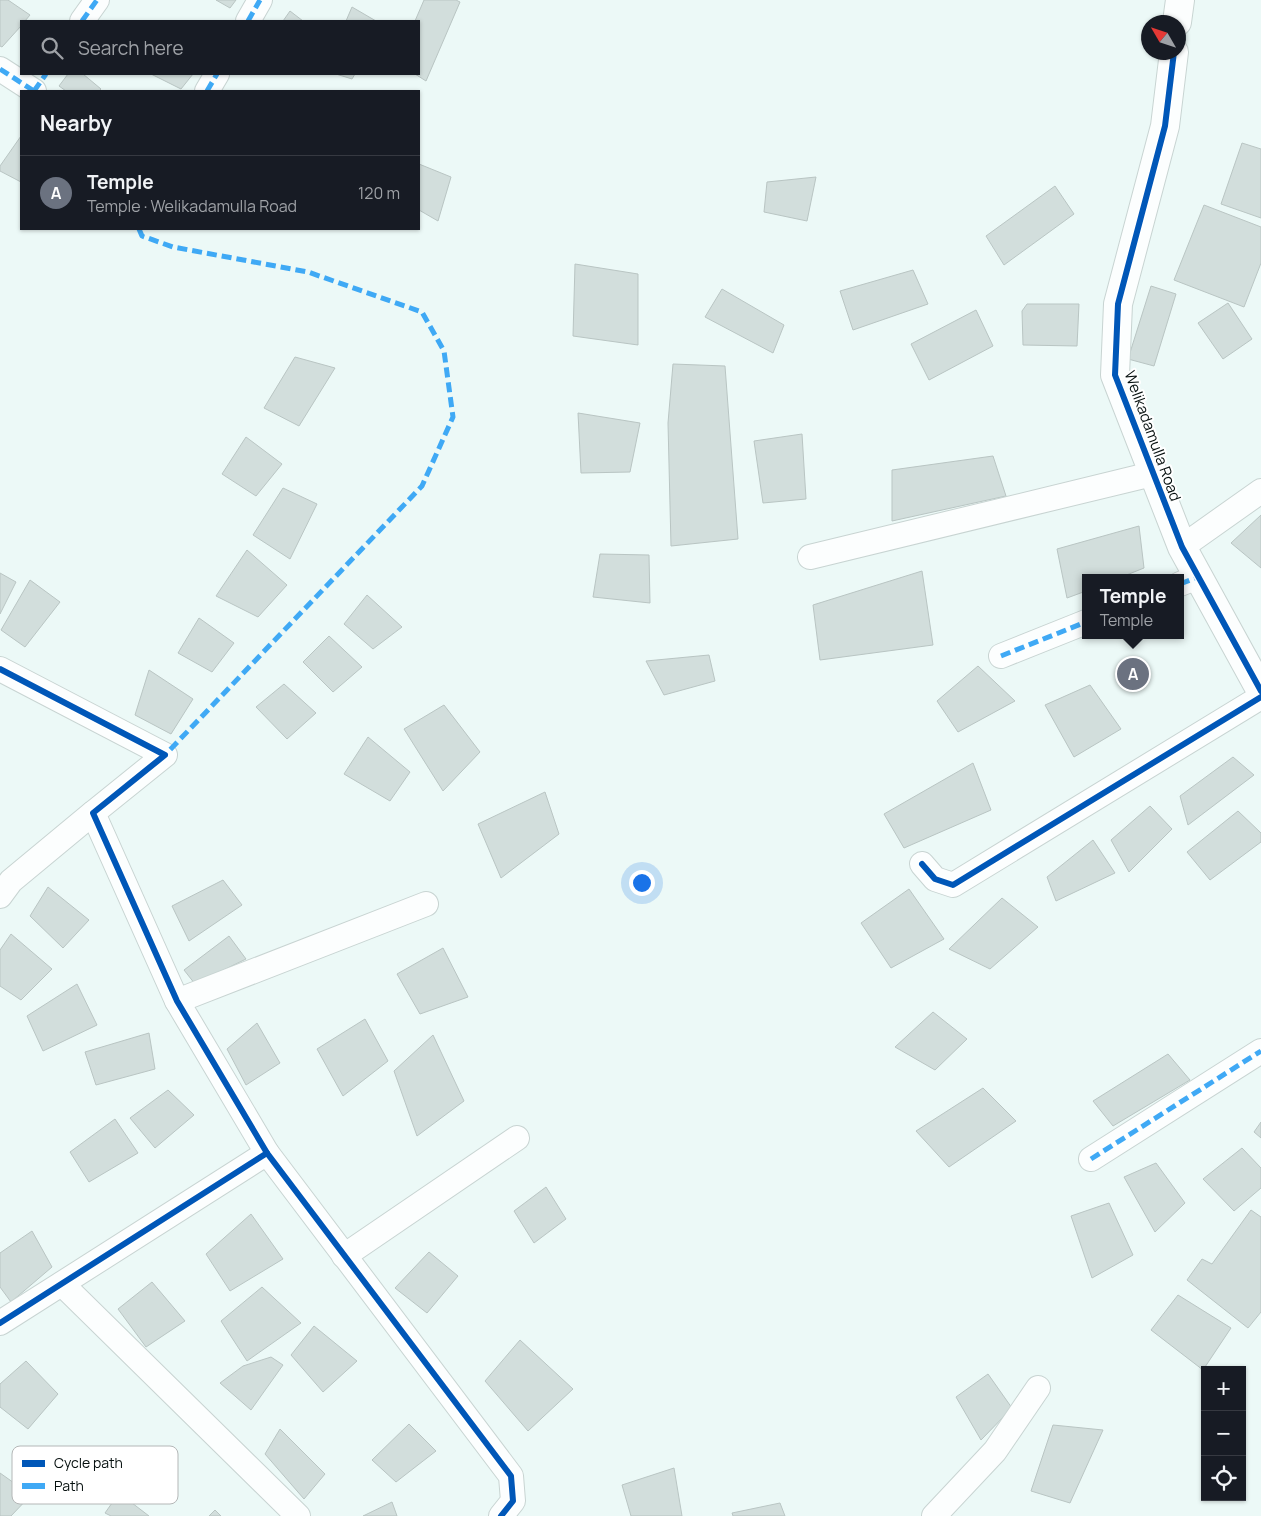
<!DOCTYPE html>
<meta charset="utf-8">
<style>
body{margin:0;font-family:Manrope,sans-serif;background:#242831;color:#f1f3f6}
.controls{position:absolute;right:15px;bottom:15px;display:grid;overflow:hidden;border-radius:0px;box-shadow:0 1px 4px #0004}
.controls button{width:45px;height:45px;display:grid;place-items:center;padding:0;border:0;border-bottom:1px solid #363941;background:#171b24;color:#f1f3f6;font:25px sans-serif}
.compass{position:absolute;left:1141px;top:15px;width:45px;height:45px;border-radius:50%;background:#171b24;box-shadow:0 1px 4px #0004;rotate:309deg}
.you{position:absolute;left:641px;top:882px;width:18px;height:18px;margin:-12px;border:4px solid #fff;border-radius:50%;background:#1a73e8;box-shadow:0 0 0 8px #1a73e833}
.badge{display:grid;place-items:center;width:32px;height:32px;border-radius:50%;background:#0f766e;color:#fff;font-size:16px;font-weight:700}
.pin{position:absolute;translate:-50% -50%;border:2px solid #fff;box-shadow:0 1px 5px #0006}
.popup{position:absolute;left:1082px;top:574px;width:102px;height:65px;box-sizing:border-box;display:grid;place-content:center;border-radius:0px;background:#171b24;filter:drop-shadow(0 1px 4px #0005);font-size:16px;white-space:nowrap;color:#9ea1a6}
.popup b{font-size:19px;color:#f1f3f6}
.popup::after{content:'';position:absolute;left:50%;top:100%;margin-left:-10px;border:10px solid transparent;border-top-color:#171b24}
.list{margin:0;padding:0;list-style:none}
h2{display:flex;justify-content:space-between;align-items:center;height:65px;margin:0;padding:0 20px;font-size:21px}
h2 small{font-size:16px;font-weight:400;color:#9ea1a6}
.list li{display:grid;grid-template-columns:32px 1fr auto;gap:15px;align-items:center;box-sizing:border-box;height:75px;padding:0 20px;border-top:1px solid #363941}
.list b{display:block;font-size:19px;white-space:nowrap}
.list p{margin:0;font-size:16px;white-space:nowrap;color:#9ea1a6}
.list em{font-size:16px;font-style:normal;color:#9ea1a6}
.icon{flex:none;width:28px;height:28px;fill:none;stroke:currentColor;stroke-width:2;stroke-linecap:round;stroke-linejoin:round}
.map{position:relative;flex:none;width:1261px;height:1516px;overflow:hidden}
.search{position:absolute;background:#171b24;box-shadow:0 1px 4px #0004;left:20px;top:20px;width:400px;height:55px;display:flex;align-items:center;gap:12px;box-sizing:border-box;padding:0 18px;border-radius:0px;color:#9ea1a6;font-size:19px}
.panel{position:absolute;background:#171b24;box-shadow:0 1px 4px #0004;left:20px;top:90px;width:400px;height:140px;border-radius:0px}
.map>svg:first-child{display:block}
</style>
<div class="map">
<svg width="1261" height="1516" viewBox="0 0 1261 1516">
<rect width="100%" height="100%" fill="#ecf9f7"/>
<g fill="#d2dedc" stroke="#b9c5c3">
<polygon points="0,0 8,0 30,15 25,21 21,21 21,26 2,47 0,46"/>
<polygon points="216,0 236,0 230,8"/>
<polygon points="424,0 456,0 460,2 426,81 415,74 419,74 419,21 415,21"/>
<polygon points="352,7 376,21 346,21"/>
<polygon points="290,11 303,21 283,21"/>
<polygon points="68,74 83,74 101,89 99,91 66,91 59,86"/>
<polygon points="151,74 193,74 181,89"/>
<polygon points="336,74 355,74 352,79"/>
<polygon points="21,136 21,182 0,171 0,166"/>
<polygon points="1242,143 1261,149 1261,218 1221,204"/>
<polygon points="419,164 451,177 438,221 419,210"/>
<polygon points="816,177 807,221 764,212 767,182"/>
<polygon points="1055,186 1074,214 1004,265 986,236"/>
<polygon points="1204,205 1261,227 1261,263 1244,307 1174,280"/>
<polygon points="575,264 638,274 638,345 573,336"/>
<polygon points="913,270 928,304 853,330 840,291"/>
<polygon points="1151,286 1176,294 1154,366 1128,359"/>
<polygon points="722,289 784,325 773,353 705,317"/>
<polygon points="1228,303 1252,339 1223,359 1198,323"/>
<polygon points="1027,304 1079,304 1077,346 1023,345 1022,311"/>
<polygon points="976,310 993,346 929,380 911,344"/>
<polygon points="295,357 335,368 299,426 264,408"/>
<polygon points="673,364 725,366 738,539 671,546 668,423"/>
<polygon points="578,413 640,423 630,472 581,473"/>
<polygon points="802,434 806,499 763,503 754,441"/>
<polygon points="246,437 282,464 256,496 222,474"/>
<polygon points="993,456 1006,496 892,521 892,470"/>
<polygon points="283,488 317,504 290,559 253,535"/>
<polygon points="1261,515 1261,568 1231,543"/>
<polygon points="1139,526 1144,568 1119,578 1086,578 1086,591 1067,598 1057,549"/>
<polygon points="247,550 287,585 258,617 216,596"/>
<polygon points="600,554 649,555 650,603 593,597"/>
<polygon points="922,571 933,645 820,660 813,605"/>
<polygon points="0,573 16,582 0,614"/>
<polygon points="30,580 60,602 25,647 1,630"/>
<polygon points="367,595 402,627 373,649 344,624"/>
<polygon points="199,618 234,643 212,672 178,653"/>
<polygon points="329,636 362,667 333,692 303,662"/>
<polygon points="709,655 715,681 664,695 646,661"/>
<polygon points="978,666 1015,701 958,732 937,701"/>
<polygon points="149,670 193,699 171,734 135,715"/>
<polygon points="284,684 316,713 287,739 256,707"/>
<polygon points="1090,685 1121,729 1074,757 1045,705"/>
<polygon points="444,705 480,752 443,791 404,729"/>
<polygon points="368,737 410,772 390,801 344,774"/>
<polygon points="1233,757 1254,775 1188,825 1180,796"/>
<polygon points="973,763 991,810 904,848 884,814"/>
<polygon points="545,792 559,834 501,878 478,824"/>
<polygon points="1150,806 1172,829 1129,872 1111,840"/>
<polygon points="1238,811 1261,833 1261,842 1210,880 1187,852"/>
<polygon points="1093,840 1115,873 1056,901 1047,877"/>
<polygon points="223,880 242,905 189,941 172,906"/>
<polygon points="48,887 89,920 63,948 30,916"/>
<polygon points="909,889 944,939 891,968 861,923"/>
<polygon points="1002,898 1038,927 990,969 949,949"/>
<polygon points="11,934 52,969 21,1000 0,986 0,950"/>
<polygon points="229,936 246,959 195,984 184,970"/>
<polygon points="443,948 468,997 420,1014 397,974"/>
<polygon points="77,984 97,1025 43,1051 27,1016"/>
<polygon points="933,1012 967,1039 935,1070 895,1047"/>
<polygon points="365,1019 388,1061 343,1096 317,1049"/>
<polygon points="257,1023 280,1063 246,1085 227,1049"/>
<polygon points="149,1033 155,1069 96,1085 85,1052"/>
<polygon points="433,1035 464,1101 417,1136 394,1071"/>
<polygon points="1168,1054 1190,1080 1113,1126 1093,1101"/>
<polygon points="983,1088 1016,1121 949,1167 916,1131"/>
<polygon points="168,1090 194,1115 155,1148 130,1118"/>
<polygon points="115,1119 138,1153 89,1182 70,1152"/>
<polygon points="1261,1122 1261,1138 1254,1132"/>
<polygon points="1242,1148 1261,1168 1261,1188 1234,1211 1203,1179"/>
<polygon points="1156,1163 1185,1203 1155,1232 1124,1177"/>
<polygon points="546,1187 566,1219 534,1243 514,1211"/>
<polygon points="1109,1203 1133,1255 1092,1278 1071,1216"/>
<polygon points="1251,1210 1261,1217 1261,1312 1248,1328 1187,1280 1202,1259 1212,1264"/>
<polygon points="251,1214 283,1259 230,1291 206,1254"/>
<polygon points="32,1231 52,1267 11,1302 0,1287 0,1253"/>
<polygon points="429,1252 458,1276 427,1313 395,1288"/>
<polygon points="152,1282 185,1321 146,1347 118,1309"/>
<polygon points="262,1287 301,1323 247,1361 221,1321"/>
<polygon points="1178,1295 1231,1328 1203,1370 1151,1330"/>
<polygon points="314,1326 357,1361 323,1392 291,1355"/>
<polygon points="520,1340 573,1389 528,1431 485,1381"/>
<polygon points="271,1357 283,1365 251,1410 220,1383 243,1366"/>
<polygon points="26,1361 58,1394 28,1429 0,1407 0,1384"/>
<polygon points="988,1374 1012,1408 981,1440 956,1397"/>
<polygon points="409,1424 436,1451 396,1482 372,1460"/>
<polygon points="1053,1425 1103,1430 1070,1503 1031,1491"/>
<polygon points="280,1429 325,1474 304,1499 265,1454"/>
<polygon points="84,1455 107,1474 87,1499 63,1486"/>
<polygon points="674,1468 682,1516 631,1516 622,1485"/>
<polygon points="0,1473 31,1495 11,1516 0,1516"/>
<polygon points="119,1493 149,1516 111,1516 105,1513"/>
<polygon points="392,1502 397,1516 363,1516"/>
<polygon points="780,1503 785,1516 733,1516 732,1513"/>
<polygon points="215,1510 221,1516 209,1516"/>
</g>
<g fill="none" stroke-linecap="round" stroke-linejoin="round">
<g stroke="#c8d4d2" stroke-width="26">
<g id="minor">
<polyline points="82,21 97,0"/>
<polyline points="248,21 260,0"/>
<polyline points="0,69 34,91"/>
<polyline points="207,91 217,74"/>
<polyline points="1182,547 1261,491"/>
<polyline points="810,557 1152,474"/>
<polyline points="1180,584 1198,577"/>
<polyline points="1001,656 1086,622"/>
<polyline points="0,669 165,755 93,813 177,1001 267,1153"/>
<polyline points="922,864 935,879 953,885 1261,697"/>
<polyline points="0,896 11,881 93,813"/>
<polyline points="177,1001 426,904"/>
<polyline points="1091,1159 1261,1051"/>
<polyline points="344,1256 517,1138"/>
<polyline points="62,1284 298,1516"/>
<polyline points="0,1323 267,1153 511,1476 513,1501 501,1516"/>
<polyline points="934,1516 995,1451 1038,1388"/>
</g>
</g>
<g stroke="#c8d4d2" stroke-width="30">
<g id="tertiary">
<polyline points="1177,22 1180,0"/>
<polyline points="1174,52 1165,126 1118,304 1115,375 1182,547 1261,691"/>
</g>
</g>
<use href="#minor" stroke="#fcfefe" stroke-width="24"/>
<use href="#tertiary" stroke="#fcfefe" stroke-width="28"/>
<g stroke="#3fa9f5" stroke-width="5" stroke-dasharray="10 5" stroke-linecap="butt">
<polyline points="82,21 97,0"/>
<polyline points="248,21 260,0"/>
<polyline points="0,69 34,91"/>
<polyline points="34,91 46,74"/>
<polyline points="207,91 217,74"/>
<polyline points="139,229 142,236 173,247 308,272 422,312 444,351 453,417 422,486 165,755"/>
<polyline points="1180,584 1198,577"/>
<polyline points="1001,656 1086,622"/>
<polyline points="1091,1159 1261,1051"/>
</g>
<g stroke="#fff" stroke-width="9">
<g id="cycleway">
<polyline points="1174,52 1165,126 1118,304 1115,375 1182,547 1261,691"/>
<polyline points="0,669 165,755 93,813 177,1001 267,1153"/>
<polyline points="922,864 935,879 953,885 1261,697"/>
<polyline points="0,1323 267,1153 511,1476 513,1501 501,1516"/>
</g>
</g>
<use href="#cycleway" stroke="#0057b8" stroke-width="6"/>
</g>
<g text-anchor="middle" dominant-baseline="central" stroke-width="4" stroke-linejoin="round" paint-order="stroke">
<g font-size="15" fill="#050f0e" stroke="#fff">
<text transform="translate(1153 436) rotate(70)">Welikadamulla Road</text>
</g>
</g>
<rect x="12" y="1446" width="166" height="58" rx="8" fill="#fff" stroke="#b4b7b7" stroke-width="1"/>
<rect x="22" y="1460" width="23" height="7" fill="#0057b8"/>
<rect x="22" y="1483" width="23" height="6" fill="#3fa9f5"/>
<g font-size="14" fill="#050f0e">
<text x="54" y="1468">Cycle path</text>
<text x="54" y="1491">Path</text>
</g>
</svg>
<div class="controls">
<button>+</button>
<button>−</button>
<button><svg class="icon" aria-label="locate" viewBox="0 0 24 24"><circle cx="12" cy="12" r="6"/><path d="M12 2v4M12 18v4M2 12h4M18 12h4"/></svg></button>
</div>
<svg class="compass" viewBox="-18 -18 36 36"><path d="M0-13l5 13h-10z" fill="#e53935"/><path d="M0 13l5-13h-10z" fill="#9ea1a6"/></svg>
<div class="you"></div>
<div class="pin badge" style="left:1133px;top:674px;background:#6b7280">A</div>
<div class="popup"><b>Temple</b>Temple</div>
<div class="search"><svg class="icon" aria-label="search" viewBox="0 0 24 24"><circle cx="10" cy="10" r="6"/><path d="M15 15l6 6"/></svg>Search here</div>
<section class="panel">
<h2>Nearby<small></small></h2>
<ul class="list">
<li><span class="badge" style="background:#6b7280">A</span><div><b>Temple</b><p>Temple · Welikadamulla Road</p></div><em>120 m</em></li>
</ul>
</section>
</div>
